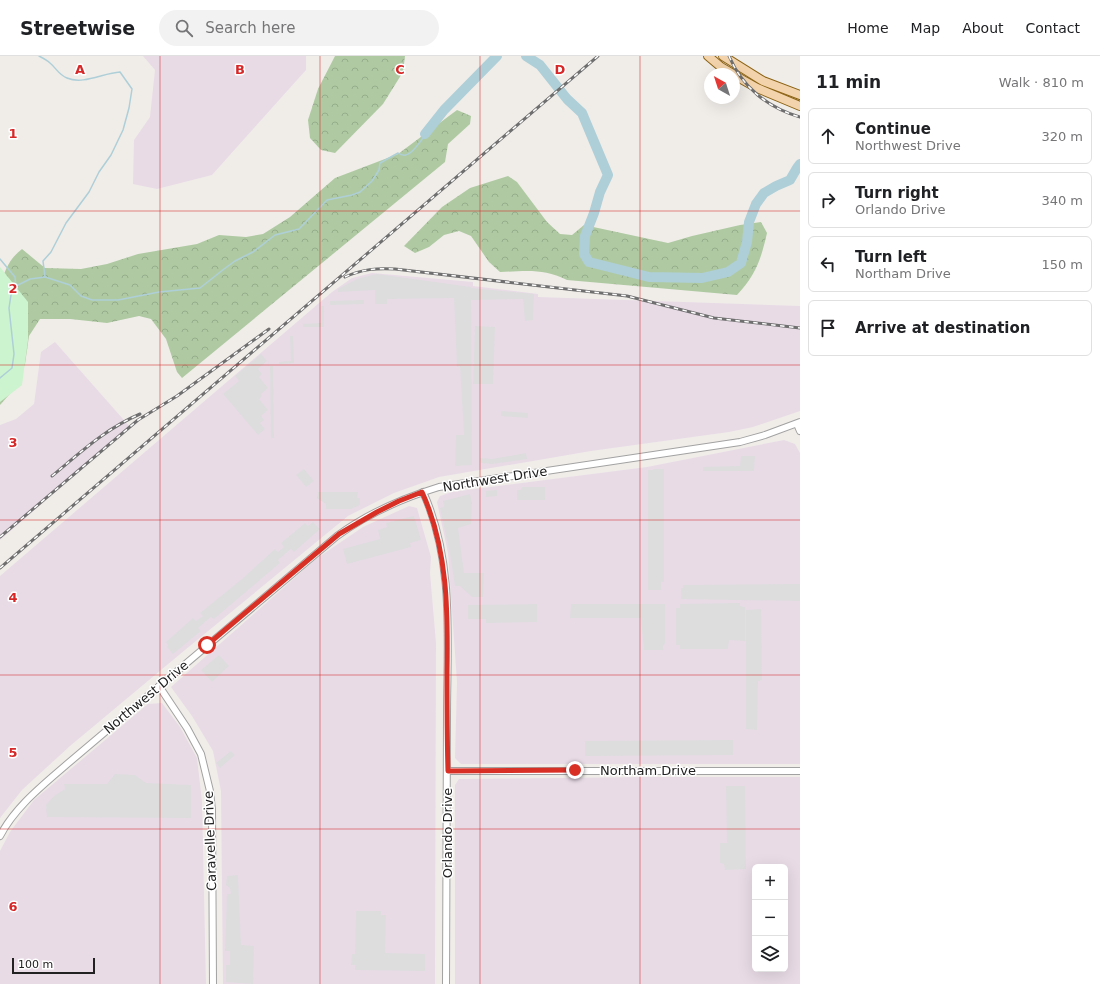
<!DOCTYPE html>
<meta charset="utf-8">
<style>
body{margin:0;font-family:"DejaVu Sans",sans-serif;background:#f2f2f2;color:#202124}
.controls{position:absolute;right:12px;bottom:12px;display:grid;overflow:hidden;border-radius:6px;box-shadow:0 4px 16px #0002}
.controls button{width:36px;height:36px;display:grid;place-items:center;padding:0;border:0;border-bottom:1px solid #e0e0e0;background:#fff;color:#202124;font:20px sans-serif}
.compass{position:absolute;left:704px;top:12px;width:36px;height:36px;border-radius:50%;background:#fff;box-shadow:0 4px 16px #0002;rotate:321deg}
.scale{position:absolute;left:12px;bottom:10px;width:83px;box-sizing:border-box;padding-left:4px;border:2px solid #212121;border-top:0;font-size:11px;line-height:14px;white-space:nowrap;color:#212121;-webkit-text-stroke:3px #fff;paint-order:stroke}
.stop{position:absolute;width:12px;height:12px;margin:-9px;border:3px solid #d93025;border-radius:50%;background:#fff}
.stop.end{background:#d93025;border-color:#fff;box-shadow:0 1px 4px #0008}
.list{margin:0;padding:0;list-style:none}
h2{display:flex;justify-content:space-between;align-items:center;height:52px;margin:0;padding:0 16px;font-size:17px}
h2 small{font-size:13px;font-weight:400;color:#757577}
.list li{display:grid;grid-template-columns:26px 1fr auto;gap:12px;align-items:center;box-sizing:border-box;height:56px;margin:0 8px 8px;padding:0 8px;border:1px solid #e0e0e0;border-radius:6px}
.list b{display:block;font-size:15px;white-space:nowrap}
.list p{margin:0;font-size:13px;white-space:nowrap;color:#757577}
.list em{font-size:13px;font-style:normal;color:#757577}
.icon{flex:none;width:22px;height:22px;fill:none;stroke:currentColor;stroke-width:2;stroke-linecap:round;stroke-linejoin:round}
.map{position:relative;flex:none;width:800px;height:928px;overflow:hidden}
header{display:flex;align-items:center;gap:24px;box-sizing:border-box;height:56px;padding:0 20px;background:#fff;border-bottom:1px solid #e0e0e0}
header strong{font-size:19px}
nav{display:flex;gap:22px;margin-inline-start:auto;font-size:14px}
.search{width:280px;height:36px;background:#f2f2f2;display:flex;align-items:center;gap:10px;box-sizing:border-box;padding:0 14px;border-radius:22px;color:#757577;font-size:15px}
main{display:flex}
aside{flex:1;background:#fff}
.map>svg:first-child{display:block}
</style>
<header>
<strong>Streetwise</strong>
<div class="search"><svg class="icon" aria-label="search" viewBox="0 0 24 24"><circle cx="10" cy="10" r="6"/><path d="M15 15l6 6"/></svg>Search here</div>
<nav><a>Home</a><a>Map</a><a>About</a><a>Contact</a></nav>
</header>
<main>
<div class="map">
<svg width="800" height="928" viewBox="0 0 800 928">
<defs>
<pattern id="forest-crowns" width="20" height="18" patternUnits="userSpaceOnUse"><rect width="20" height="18" fill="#afcaa2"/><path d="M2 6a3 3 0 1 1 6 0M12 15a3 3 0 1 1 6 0" fill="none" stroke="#96ad8b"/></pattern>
</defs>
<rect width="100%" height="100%" fill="#f0ede9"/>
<g fill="#e8dbe6" fill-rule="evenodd">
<polygon points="143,0 306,0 306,14 212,119 157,133 133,128 134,84 150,61 155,14"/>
<polygon points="372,217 473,226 473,230 538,238 538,241 800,250 800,355 753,371 729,376 591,395 439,421 394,437 348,460 185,594 70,690 22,734 0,762 0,520 332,236 352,222"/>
<polygon points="55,286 130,371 0,484 0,369 16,363 34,348 41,296"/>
<polygon points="784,384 795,388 800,397 800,708 461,708 455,702 457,626 448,497 437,446 440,440 452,436 647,411"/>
<polygon points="409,450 417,452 431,501 430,517 436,587 435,928 223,928 221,735 213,695 192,660 171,631 316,503 363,471"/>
<polygon points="162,647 180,671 197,702 202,745 206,928 0,928 0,795 10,776 34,744 148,648"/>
<path d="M650,721H800V928H455V729L459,723ZM755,811H785V913H755Z"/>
</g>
<g fill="url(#forest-crowns)">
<polygon points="335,0 405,0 403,16 383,48 335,97 321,94 310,82 308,64 318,33"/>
<path d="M457,54L471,60L470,68L448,88L445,106L182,322L177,316L166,283L151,263L139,260L107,267L70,263H40L29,280L25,308L15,332L0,349V230C5,214 9,203 22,193L45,212L81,213L107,208L138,198L197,188L219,179L246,181L263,178L290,161L335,122L398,98Z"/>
<path d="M508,120L517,126L547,166L560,178L572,179L584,169L668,187L692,180L740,169L761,166L767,177C761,203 756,219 737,239L567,224C543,212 526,215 500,216L489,206L471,180L459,175L444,179L429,191L415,197L404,190L442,151L470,132Z"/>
</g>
<polygon fill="#ccf4ce" points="0,211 28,246 28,284 22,329 0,346"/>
<g fill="#ddd">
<polygon points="377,218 471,231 472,409 455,410 456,379 464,379 460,310 457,311 454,242 387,243 387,248 375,248 375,234 338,236 338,233 357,223"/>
<polygon points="471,232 534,238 533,264 525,265 523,243 471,244"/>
<polygon points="364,244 364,248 330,249 330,245"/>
<polygon points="321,250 324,250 324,271 303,271 303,268 321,267"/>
<polygon points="475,270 495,271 493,328 473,328"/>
<polygon points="290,280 293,280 294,307 279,308 279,306 291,305"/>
<polygon points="261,298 267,305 258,313 262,318 259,321 268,332 261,338 262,340 259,343 268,354 261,360 264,364 260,367 265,373 258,379 223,338 239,325 235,320"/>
<polygon points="270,310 273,310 274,382 271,382"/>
<polygon points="501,355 528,357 528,362 501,360"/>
<polygon points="526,397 527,403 492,408 481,407 480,402 492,403"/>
<polygon points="741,400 755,400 754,415 703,415 703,411 740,410"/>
<polygon points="304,413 314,425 306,431 296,419"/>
<polygon points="653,413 664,413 664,526 661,526 661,534 648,534 648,414 653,414"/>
<polygon points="522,431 545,431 545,444 517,444 517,434 521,434"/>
<polygon points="497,434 497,440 486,441 486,435"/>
<polygon points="318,436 358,436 357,442 360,442 360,449 351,453 326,453 326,448 317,442"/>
<polygon points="470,438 472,447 471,468 458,472 464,517 484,517 483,541 472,541 460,530 455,530 450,498 440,452 444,451 443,445"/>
<polygon points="414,460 421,484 410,487 411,491 347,508 343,493 380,483 378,474 387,471 386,467"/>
<polygon points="313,466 320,473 294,496 291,493 278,504 280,507 214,563 211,561 198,572 201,575 173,598 167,591 168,589 166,586 193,562 196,565 203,560 200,557 242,523 275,493 278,496 284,491 281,487 305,467 308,470"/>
<polygon points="800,528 800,545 681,543 681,532 683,532 683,529"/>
<polygon points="740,547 740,550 745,551 745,585 729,584 728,593 680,593 680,589 676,589 676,552 680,552 680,548"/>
<polygon points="537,548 537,566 486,567 486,563 468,563 468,549"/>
<polygon points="571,548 665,548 665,588 663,589 663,594 644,594 641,562 570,562"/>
<polygon points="761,553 762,624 758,625 757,674 746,673 746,554"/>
<polygon points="219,599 229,610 212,626 201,614"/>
<polygon points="733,684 733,699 585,700 585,685"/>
<polygon points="231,695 235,699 220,712 216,707"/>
<polygon points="115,718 135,719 146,727 191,729 191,762 47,761 46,749 54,740 65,733 64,728 107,728"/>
<polygon points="726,730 745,730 746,813 725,814 724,808 720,807 720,787 727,787"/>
<polygon points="238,819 241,889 254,890 253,928 226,926 226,909 230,909 230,895 225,895 227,838 231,838 230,832 226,829 227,820"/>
<polygon points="356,855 381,855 381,859 386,859 385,897 425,898 425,915 355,914 355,909 351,909 352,898 355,898"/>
</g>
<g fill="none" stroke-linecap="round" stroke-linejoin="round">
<g stroke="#aecfd8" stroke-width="1.5">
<path d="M39,0C43,2 47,4 50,7C56,12 59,19 67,22C83,29 103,17 120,16L132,33L129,52L123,74L111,99L99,116L89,136L66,167L51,196L43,205L45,221"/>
<polyline points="0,203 15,221 16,231"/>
<path d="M0,322L12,312L14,298L9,252L11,239L16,230L30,223L45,221L70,229L81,240L92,244H118L159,236L200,232L224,213L235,205L253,196L275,179L299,173L327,144L352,139L360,136L372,125L379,114L380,107L398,97C401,99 405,100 408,98C413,96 423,83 425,78"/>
</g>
<g stroke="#aecfd8" stroke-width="10">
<polyline points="526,0 540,9 567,43 582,57 608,119 600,136 594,157 585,180 584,198 589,206 649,221 702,222 728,216 741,207 747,186 749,166 756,148 764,137 776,130 790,124 797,112 800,108"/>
<polyline points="425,78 444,54 497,0"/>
</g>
<g stroke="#a2a2a2" stroke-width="8">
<g id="minor">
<polyline points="797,368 800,375"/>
<path d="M423,436C455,506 447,586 447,661C447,750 446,839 446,928"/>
<polyline points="159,630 187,672 201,698 210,735 212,754 213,928"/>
<polyline points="448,715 800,715"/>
<path d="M0,780C15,751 42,730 66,709L337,480C367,458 403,442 439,431L740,386L765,379L800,366"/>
</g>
</g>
<g stroke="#8c6212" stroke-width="10">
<g id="major">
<polyline points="708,0 721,11 733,18"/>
<polyline points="723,0 763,25 800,39"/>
<polyline points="734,19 757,32 800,50"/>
</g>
</g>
<use href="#minor" stroke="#fff" stroke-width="6"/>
<use href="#major" stroke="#f2d3ac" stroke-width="8"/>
<g stroke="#6f6f6f" stroke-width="3">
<g id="rail">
<path d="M729,0C742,31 768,52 800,61"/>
<path d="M345,221C362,213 377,212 395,213L627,240L714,262L800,272"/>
<path d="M52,420C81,396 105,373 140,358"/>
<polyline points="0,481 138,364 177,340 269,273"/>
<polyline points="0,512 598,0"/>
</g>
</g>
<use href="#rail" stroke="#fff" stroke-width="1.5" stroke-dasharray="4.5" stroke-linecap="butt"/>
</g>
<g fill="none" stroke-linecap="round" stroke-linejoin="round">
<path stroke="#d93025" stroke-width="5" d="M207,589L339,478L377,456L399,445L422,436C448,493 448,556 447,617C447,650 447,682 448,715L575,714"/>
</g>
<path fill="none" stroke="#d62828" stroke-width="1" stroke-opacity="0.55" d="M160,0V928M320,0V928M480,0V928M640,0V928M0,155H800M0,309H800M0,464H800M0,619H800M0,773H800"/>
<g text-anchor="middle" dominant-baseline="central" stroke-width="3" stroke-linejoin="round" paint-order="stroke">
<g font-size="13" fill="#212121" stroke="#fff">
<text transform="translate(495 423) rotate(-9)">Northwest Drive</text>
<text transform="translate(146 641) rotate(-40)">Northwest Drive</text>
<text x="648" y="714">Northam Drive</text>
<text transform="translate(447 777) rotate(-90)">Orlando Drive</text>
<text transform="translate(210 785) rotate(-92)">Caravelle Drive</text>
</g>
</g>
<g font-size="13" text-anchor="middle" font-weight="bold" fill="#d62828" stroke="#fff" stroke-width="3" stroke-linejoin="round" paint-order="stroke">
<text x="80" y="18">A</text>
<text x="240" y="18">B</text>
<text x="400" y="18">C</text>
<text x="560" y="18">D</text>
<text x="13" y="82">1</text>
<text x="13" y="237">2</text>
<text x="13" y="391">3</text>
<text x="13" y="546">4</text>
<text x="13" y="701">5</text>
<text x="13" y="855">6</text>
</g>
</svg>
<div class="controls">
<button>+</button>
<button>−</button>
<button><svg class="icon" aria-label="layers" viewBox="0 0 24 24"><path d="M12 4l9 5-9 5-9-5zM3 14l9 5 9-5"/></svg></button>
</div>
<svg class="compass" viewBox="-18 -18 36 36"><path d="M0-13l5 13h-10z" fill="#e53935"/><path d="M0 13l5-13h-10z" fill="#757577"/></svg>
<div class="scale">100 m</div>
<div class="stop" style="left:207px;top:589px"></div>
<div class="stop end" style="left:575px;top:714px"></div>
</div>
<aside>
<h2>11 min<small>Walk · 810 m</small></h2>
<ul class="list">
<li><svg class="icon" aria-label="ahead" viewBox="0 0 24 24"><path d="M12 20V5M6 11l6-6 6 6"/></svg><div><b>Continue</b><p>Northwest Drive</p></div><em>320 m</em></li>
<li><svg class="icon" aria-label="right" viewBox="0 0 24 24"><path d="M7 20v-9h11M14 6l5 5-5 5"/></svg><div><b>Turn right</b><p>Orlando Drive</p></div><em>340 m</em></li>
<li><svg class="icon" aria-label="left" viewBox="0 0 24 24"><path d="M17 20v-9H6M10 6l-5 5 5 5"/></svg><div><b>Turn left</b><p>Northam Drive</p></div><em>150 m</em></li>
<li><svg class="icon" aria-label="arrive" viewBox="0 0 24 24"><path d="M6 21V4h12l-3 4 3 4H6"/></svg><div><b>Arrive at destination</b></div></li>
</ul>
</aside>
</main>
